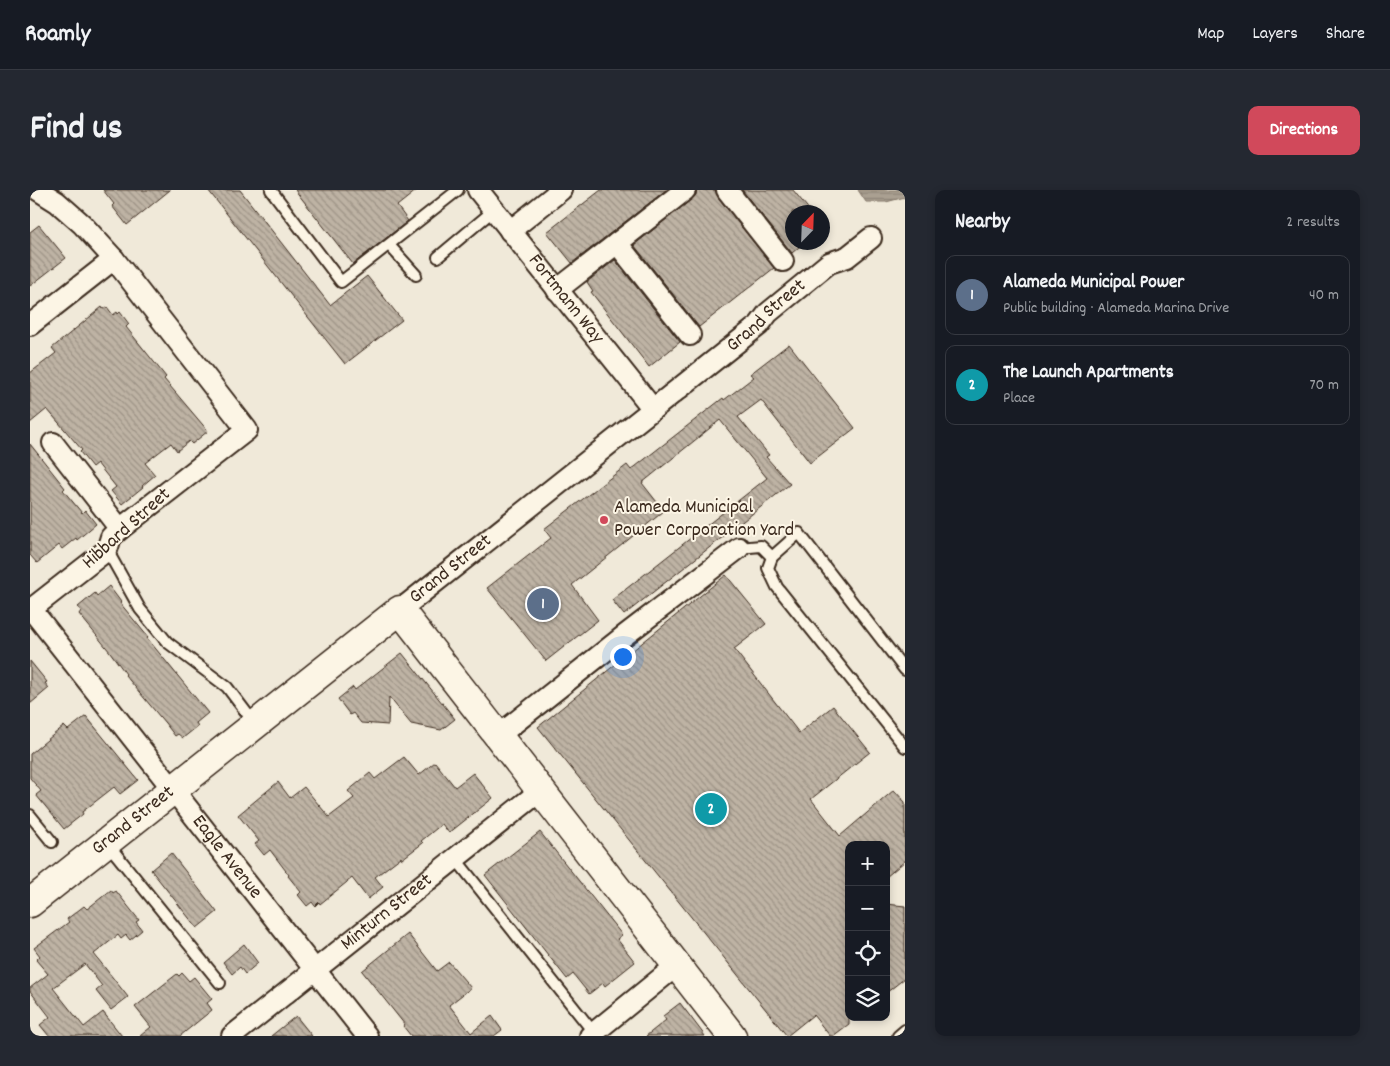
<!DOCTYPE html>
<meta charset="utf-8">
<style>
body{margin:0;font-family:Dekko,sans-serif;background:#242831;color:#f1f3f6}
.controls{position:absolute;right:15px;bottom:15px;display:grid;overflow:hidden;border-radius:10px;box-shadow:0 2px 8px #0003}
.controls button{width:45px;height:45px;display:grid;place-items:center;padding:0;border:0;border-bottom:1px solid #363941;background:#171b24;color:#f1f3f6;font:25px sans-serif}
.compass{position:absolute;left:755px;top:15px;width:45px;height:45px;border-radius:50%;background:#171b24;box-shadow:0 2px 8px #0003;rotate:23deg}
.you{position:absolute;left:592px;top:466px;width:18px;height:18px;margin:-12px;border:4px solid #fff;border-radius:50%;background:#1a73e8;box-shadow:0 0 0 8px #1a73e833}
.badge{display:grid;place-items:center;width:32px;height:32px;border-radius:50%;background:#d1495b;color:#fff;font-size:16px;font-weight:700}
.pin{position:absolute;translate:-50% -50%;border:2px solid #fff;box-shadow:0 1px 5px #0006}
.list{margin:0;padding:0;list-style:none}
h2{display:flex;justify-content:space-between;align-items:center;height:65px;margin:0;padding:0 20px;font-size:21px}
h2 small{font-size:16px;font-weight:400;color:#9ea1a6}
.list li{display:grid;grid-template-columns:32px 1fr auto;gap:15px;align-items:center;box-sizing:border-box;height:80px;margin:0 10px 10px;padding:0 10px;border:1px solid #363941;border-radius:10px}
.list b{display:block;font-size:19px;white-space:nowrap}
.list p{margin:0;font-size:16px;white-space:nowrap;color:#9ea1a6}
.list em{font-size:16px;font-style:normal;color:#9ea1a6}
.icon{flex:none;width:28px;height:28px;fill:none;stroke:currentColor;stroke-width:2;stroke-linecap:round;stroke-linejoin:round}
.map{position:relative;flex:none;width:875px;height:846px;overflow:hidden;border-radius:10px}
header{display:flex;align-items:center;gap:30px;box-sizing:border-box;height:70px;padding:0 25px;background:#171b24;border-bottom:1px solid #363941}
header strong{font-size:24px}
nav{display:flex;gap:28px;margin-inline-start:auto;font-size:18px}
.intro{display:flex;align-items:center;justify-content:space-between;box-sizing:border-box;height:120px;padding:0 30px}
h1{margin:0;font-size:35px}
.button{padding:12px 22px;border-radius:10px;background:#d1495b;color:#fff;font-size:18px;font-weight:700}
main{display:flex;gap:30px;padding:0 30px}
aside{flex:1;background:#171b24;border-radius:10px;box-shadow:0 2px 8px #0003}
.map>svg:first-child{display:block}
</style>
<header>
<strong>Roamly</strong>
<nav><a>Map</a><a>Layers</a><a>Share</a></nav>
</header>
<div class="intro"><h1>Find us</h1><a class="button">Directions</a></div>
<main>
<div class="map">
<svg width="875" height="846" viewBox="0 0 875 846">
<defs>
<pattern id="water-rules" width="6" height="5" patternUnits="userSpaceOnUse" patternTransform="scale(1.25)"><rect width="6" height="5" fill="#aaa091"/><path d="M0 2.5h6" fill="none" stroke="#8c8376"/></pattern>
<pattern id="building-back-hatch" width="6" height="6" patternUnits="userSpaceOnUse" patternTransform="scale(1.25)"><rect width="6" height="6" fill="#beb3a4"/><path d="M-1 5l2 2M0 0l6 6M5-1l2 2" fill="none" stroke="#9c9285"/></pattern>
</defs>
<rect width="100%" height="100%" fill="#f0e9d9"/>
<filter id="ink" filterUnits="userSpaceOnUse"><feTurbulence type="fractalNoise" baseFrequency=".02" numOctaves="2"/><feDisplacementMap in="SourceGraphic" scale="10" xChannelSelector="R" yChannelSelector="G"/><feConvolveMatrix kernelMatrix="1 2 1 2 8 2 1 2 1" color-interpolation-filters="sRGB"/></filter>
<g filter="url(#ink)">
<polygon fill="url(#water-rules)" stroke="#7e7163" points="828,0 875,0 875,7 856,12 836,12"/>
<g fill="url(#building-back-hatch)" stroke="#3b2a1e">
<polygon points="73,0 140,0 97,35 82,16 84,14"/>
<polygon points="178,0 210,0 300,115 337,86 372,130 315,174"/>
<polygon points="265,0 387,0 367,16 378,31 323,74"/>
<polygon points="571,0 636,0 542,73 517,42"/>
<polygon points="667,0 685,0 688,7 744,78 669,137 604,55 662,9 666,5"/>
<polygon points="712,0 763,0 781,22 762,22 762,52 775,52 762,63"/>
<polygon points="9,35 36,68 0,96 0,42"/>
<polygon points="585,70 650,152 619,177 561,102 563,101 557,92"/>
<polygon points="72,117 73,119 77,117 83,125 87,122 88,124 90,122 99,134 96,137 136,187 134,189 178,241 162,254 159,251 147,261 141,253 115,273 125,285 112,296 113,297 92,314 81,301 86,297 67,273 62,277 50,262 52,260 17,219 0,233 0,183 26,163 22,158"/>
<polygon points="759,154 825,238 780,273 731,210 708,227 739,265 736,267 760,294 594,425 582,410 737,288 690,230 612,293 634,321 542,395 568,430 516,471 457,398 521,348 514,339 597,275 601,280 693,208 694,210 724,187 720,184"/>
<polygon points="0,254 35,298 33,300 52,323 55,320 66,334 47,350 46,348 32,359 29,355 7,373 0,365"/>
<polygon points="696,385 736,434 704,459 769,543 803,516 840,562 781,609 810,646 864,600 875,612 875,671 856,687 856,655 819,655 819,834 803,846 800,846 783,825 757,846 508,537"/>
<polygon points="79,396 91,412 90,413 118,447 117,448 178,523 166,533 168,536 153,548 148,544 145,546 135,533 95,485 96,484 80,462 49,424 51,421 48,417 65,403 67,406"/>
<polygon points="372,463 425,529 411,540 381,534 359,507 358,535 331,533 323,523 320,525 308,509 323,497 325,500"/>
<polygon points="0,471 17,492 15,493 19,498 0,514"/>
<polygon points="56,526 108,590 90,604 84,597 52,622 53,624 34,639 6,605 11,601 0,588 0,564 34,536 38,540"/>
<polygon points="374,567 389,585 405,572 425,597 443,583 463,608 419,643 412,634 391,651 393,653 372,669 371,667 345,687 353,697 338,709 322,688 290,714 289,712 285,716 282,712 277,716 268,705 271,702 258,686 259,685 240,660 234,665 225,654 229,651 208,625 248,592 260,608 274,597 299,627 324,608 318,601 340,583 345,589"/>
<polygon points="510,642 592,745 587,749 605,772 575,796 573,793 559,804 543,784 537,789 455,685"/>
<polygon points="141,663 187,722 167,738 121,680"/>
<polygon points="81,700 83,703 86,701 109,730 106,732 112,740 100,750 96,745 91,749 88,745 64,764 98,807 81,820 66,801 72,796 55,774 23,798 54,837 73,822 92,846 19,846 10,835 20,827 0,801 0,798 18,784 6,770 10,766 4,758 39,732 37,729 54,716 57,719"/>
<polygon points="856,714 875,716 875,788 856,803"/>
<polygon points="378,744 407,781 419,772 441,798 419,815 441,843 462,826 472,840 464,846 381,846 373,836 375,835 332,781"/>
<polygon points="214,754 228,773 215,784 210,777 202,784 193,772"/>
<polygon points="152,783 159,791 164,787 182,809 177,813 182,820 150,846 110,846 121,837 105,817 147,784 149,786"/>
<polygon points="650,813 675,846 616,846 636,830 633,826"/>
<polygon points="266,826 282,846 241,846"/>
</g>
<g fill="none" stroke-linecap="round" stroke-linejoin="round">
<g stroke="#3b2a1e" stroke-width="14">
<g id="lane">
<polyline points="241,0 311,92 428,0"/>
<polyline points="359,55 386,85"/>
<polyline points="408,67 464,20"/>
<polyline points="709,358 731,356 742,367"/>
<polyline points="77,360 110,419 137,452 197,497 225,534"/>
<polyline points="875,480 769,343 742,367 738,378 747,397 875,557"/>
<polyline points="0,625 22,652"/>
<polyline points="77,653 190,793"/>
<polyline points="425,668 564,843"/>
<polyline points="868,846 875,840"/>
</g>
</g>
<g stroke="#3b2a1e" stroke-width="24">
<g id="street">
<path id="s1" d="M448,0L623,219"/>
<polyline points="697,0 753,71"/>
<polyline points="480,41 531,0"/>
<polyline points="587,53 660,145"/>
<polyline points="527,100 655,0"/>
<polyline points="0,135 84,69"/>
<polyline points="23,253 90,339"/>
<path id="s2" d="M1,419L337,846"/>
<polyline points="0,420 77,360 81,347 90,339 217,240 84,69 52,34 27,12 8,0"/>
<path id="s3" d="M370,420L729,135L738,123L799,73L817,67L841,48"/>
<polyline points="468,546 594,446 709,358"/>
<path id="s4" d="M202,846L510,601"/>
<polyline points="560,846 646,776"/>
</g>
</g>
<g stroke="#3b2a1e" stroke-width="31">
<g id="secondary">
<path id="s5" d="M0,713L370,420L702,846"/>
</g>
</g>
<use href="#lane" stroke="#fcf5e5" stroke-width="10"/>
<use href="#street" stroke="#fcf5e5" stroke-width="20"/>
<use href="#secondary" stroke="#fcf5e5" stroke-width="28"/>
</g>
</g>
<circle fill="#d1495b" stroke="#fcf5e5" stroke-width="2" cx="574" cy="330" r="5"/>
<g text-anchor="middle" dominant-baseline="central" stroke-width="4" stroke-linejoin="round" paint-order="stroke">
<g font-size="20" fill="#3b2a1e" stroke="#fcf5e5">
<text stroke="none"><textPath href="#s1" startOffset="140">Fortmann Way</textPath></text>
<text stroke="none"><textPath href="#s3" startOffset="470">Grand Street</textPath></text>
<text transform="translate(97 339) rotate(-42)">Hibbard Street</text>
<text stroke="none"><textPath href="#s3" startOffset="65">Grand Street</textPath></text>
<text stroke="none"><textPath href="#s5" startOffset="132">Grand Street</textPath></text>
<text stroke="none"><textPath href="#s2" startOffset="316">Eagle Avenue</textPath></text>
<text stroke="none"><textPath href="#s4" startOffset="198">Minturn Street</textPath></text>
</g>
<g font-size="20" fill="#3b2a1e" stroke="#fcf5e5" text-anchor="start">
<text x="584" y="318">Alameda Municipal<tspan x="584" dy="23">Power Corporation Yard</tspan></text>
</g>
</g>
</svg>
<div class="controls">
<button>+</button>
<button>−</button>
<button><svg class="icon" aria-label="locate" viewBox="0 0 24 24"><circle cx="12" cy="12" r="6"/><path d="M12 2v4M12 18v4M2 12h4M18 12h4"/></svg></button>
<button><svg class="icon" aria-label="layers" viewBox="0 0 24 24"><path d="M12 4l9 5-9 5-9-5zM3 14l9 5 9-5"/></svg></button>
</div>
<svg class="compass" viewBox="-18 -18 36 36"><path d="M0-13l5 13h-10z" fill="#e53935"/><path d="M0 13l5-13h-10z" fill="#9ea1a6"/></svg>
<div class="you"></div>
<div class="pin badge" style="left:513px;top:414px;background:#5c6f8a">1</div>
<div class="pin badge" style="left:681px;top:619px;background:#0f9aa8">2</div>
</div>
<aside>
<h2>Nearby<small>2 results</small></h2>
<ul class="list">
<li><span class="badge" style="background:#5c6f8a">1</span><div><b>Alameda Municipal Power</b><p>Public building · Alameda Marina Drive</p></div><em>40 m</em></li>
<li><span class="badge" style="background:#0f9aa8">2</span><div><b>The Launch Apartments</b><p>Place</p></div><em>70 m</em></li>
</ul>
</aside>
</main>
